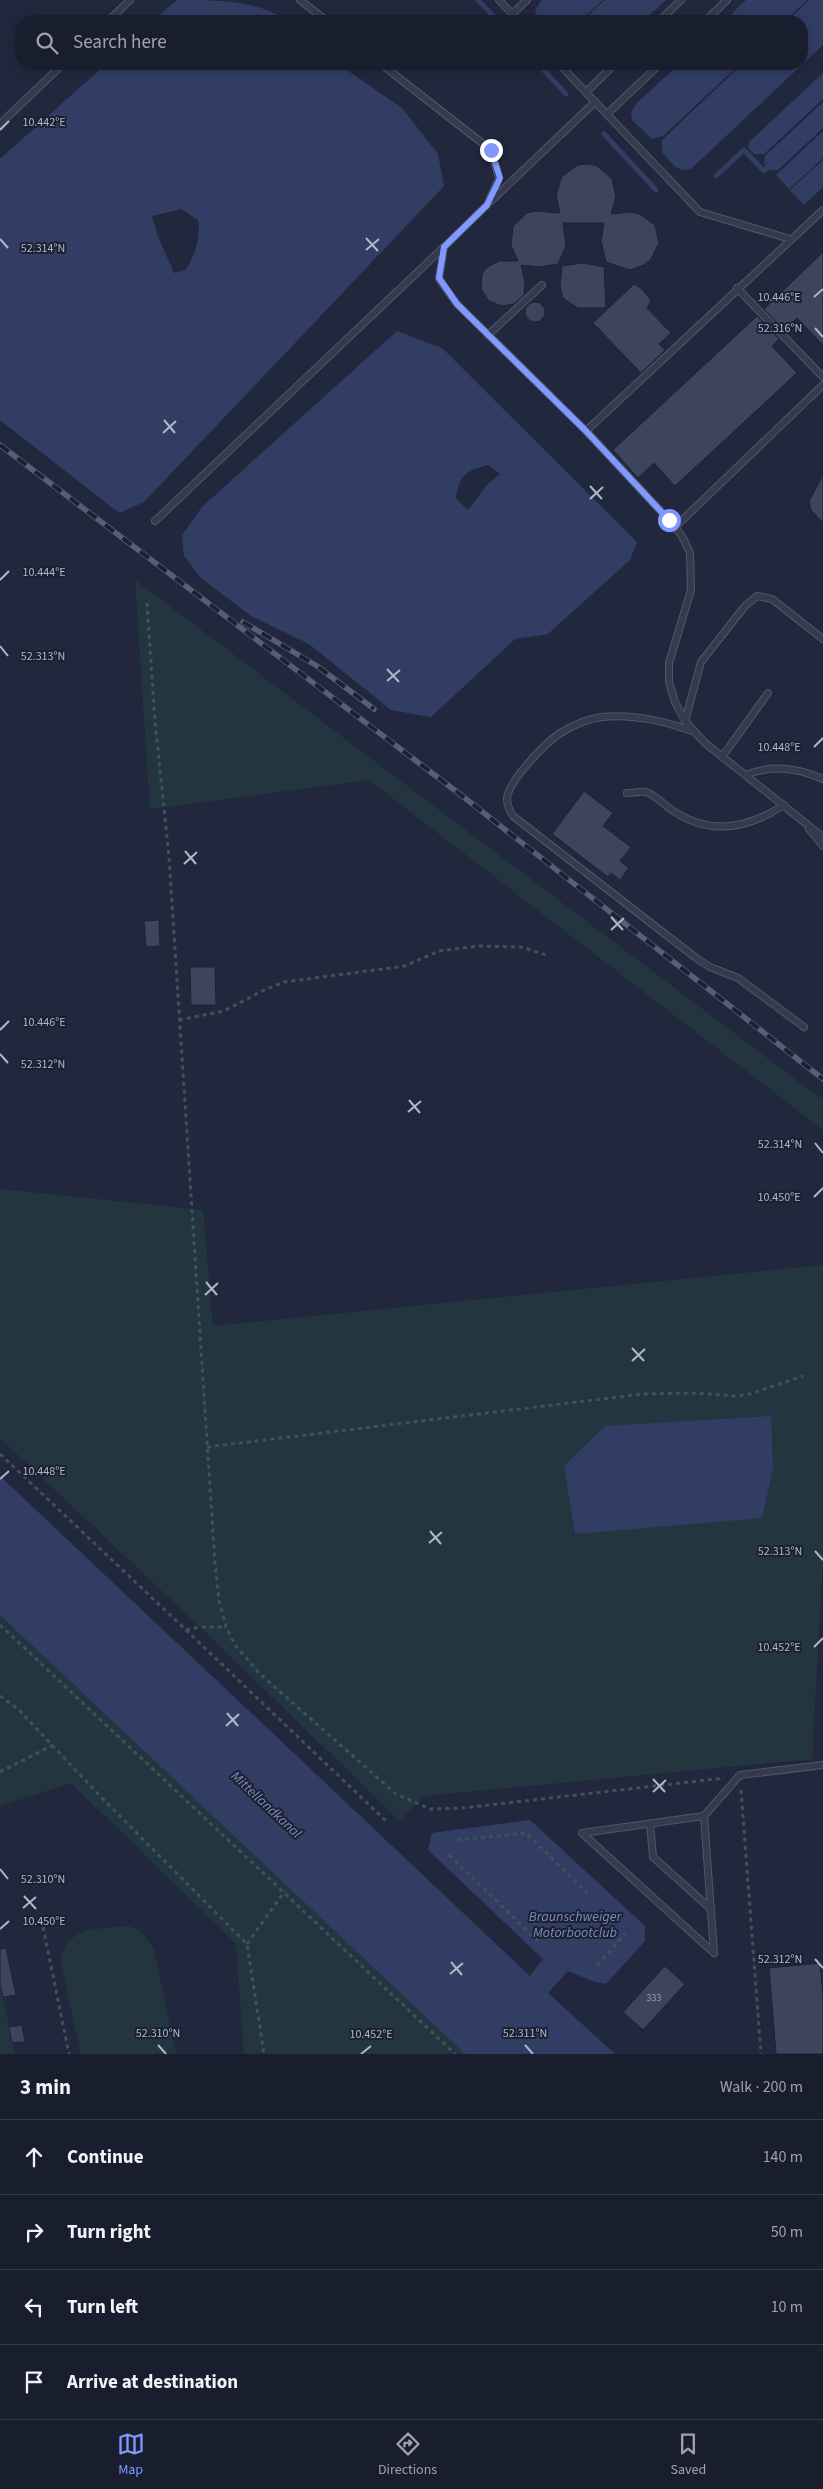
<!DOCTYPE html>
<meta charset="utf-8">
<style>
body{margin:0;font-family:"Source Sans 3",sans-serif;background:#222736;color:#f1f3f6}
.stop{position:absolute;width:15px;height:15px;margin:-11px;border:4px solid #8098ff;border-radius:50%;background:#fff}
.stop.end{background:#8098ff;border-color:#fff;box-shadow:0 1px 5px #0008}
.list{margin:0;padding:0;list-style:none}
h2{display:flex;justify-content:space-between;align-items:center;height:65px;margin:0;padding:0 20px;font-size:21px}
h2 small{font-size:16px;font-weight:400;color:#9fa2aa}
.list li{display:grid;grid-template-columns:32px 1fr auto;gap:15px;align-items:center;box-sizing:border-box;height:75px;padding:0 20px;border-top:1px solid #373c4a}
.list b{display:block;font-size:19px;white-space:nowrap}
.list em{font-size:16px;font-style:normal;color:#9fa2aa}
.icon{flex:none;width:28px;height:28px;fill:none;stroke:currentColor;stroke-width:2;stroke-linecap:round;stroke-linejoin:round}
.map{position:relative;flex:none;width:823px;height:2054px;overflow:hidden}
.search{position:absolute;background:#191e2e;box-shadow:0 2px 12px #0003;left:15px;right:15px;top:15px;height:55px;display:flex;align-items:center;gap:12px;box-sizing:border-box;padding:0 18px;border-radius:20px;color:#9fa2aa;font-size:19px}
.sheet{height:365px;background:#191e2e}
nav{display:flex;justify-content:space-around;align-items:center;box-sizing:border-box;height:70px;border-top:1px solid #373c4a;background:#191e2e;font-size:14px;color:#9fa2aa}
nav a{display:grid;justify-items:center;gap:2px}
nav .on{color:#8098ff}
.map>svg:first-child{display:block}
</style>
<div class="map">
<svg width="823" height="2054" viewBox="0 0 823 2054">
<rect width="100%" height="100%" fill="#21283e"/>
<g fill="#23363f">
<polygon points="135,580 823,1100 823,1130 369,780 150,809"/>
<polygon points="0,1189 203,1210 213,1326 823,1265 823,1556 812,1759 423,1796 400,1821 200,1627 0,1438"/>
<polygon points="0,1615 465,2054 244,2054 236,1944 71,1783 0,1806"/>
<path d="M128,1926L140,1930L154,1949L176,2054H81L61,1963C63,1926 100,1929 128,1926Z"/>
<polygon points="0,1985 15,2054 0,2054"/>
</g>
<g fill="#323d64" fill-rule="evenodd">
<path d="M177,0C215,0 259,0 287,21H153Z"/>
<polygon points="542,0 603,0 580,21 539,21 535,10"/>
<polygon points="605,0 666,0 643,21 582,21"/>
<polygon points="746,0 807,0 785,21 724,21"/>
<path d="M809,0H823V45L692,168C678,175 671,162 662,152V140L742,64H802V21H787Z"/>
<path d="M106,64H338L402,108L438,154L444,186L144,502L119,513L0,420V159ZM181,209L198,220C201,239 195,253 186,270L174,273L157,234L152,216Z"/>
<polygon points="679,64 740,64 663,136 652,139 632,120 631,112 636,104"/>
<polygon points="823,73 823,99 764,154 754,154 748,148 749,142"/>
<polygon points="823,102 823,128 778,170 770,170 764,164 765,156"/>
<polygon points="823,131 823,158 789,189 776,175"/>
<polygon points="823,160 823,187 804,205 790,190"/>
<path d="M397,331L442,348L637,542L630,560L548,634L515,639L431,717L391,710L309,644L251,616L201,578L184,556L182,535L202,507ZM488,465L500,474L487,485L468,510L456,498C460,474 465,471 488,465Z"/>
<polygon points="771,1416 773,1468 762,1518 575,1534 564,1466 605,1426"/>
<polygon points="0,1476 530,1976 543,1959 428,1850 432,1833 530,1820 645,1926 645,1941 606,1984 592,1981 568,1971 548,1993 615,2054 465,2054 0,1615"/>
</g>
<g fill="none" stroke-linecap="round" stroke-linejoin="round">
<g stroke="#323d64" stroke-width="5">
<polyline points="478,0 498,21"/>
<polyline points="538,64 566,94"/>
<polyline points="604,134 656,190"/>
<polyline points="716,176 744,150 764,171 767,168"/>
</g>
</g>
<g fill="#3d445e" stroke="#1d2235">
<polygon points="588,164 597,166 612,179 616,197 611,214 631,212 640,214 655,225 659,243 651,259 644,265 630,270 606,262 601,241 604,223 563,223 566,246 558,264 539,267 521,265 525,282 524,295 514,304 502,306 489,301 481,289 482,274 486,268 499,261 518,261 511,245 513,226 527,213 535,211 560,213 556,195 562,176 578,165"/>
<polygon points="823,252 823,345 797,318 784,330 764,309"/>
<polygon points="583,263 604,267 606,308 578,308 563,298 560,287 562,266"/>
<polygon points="634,284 641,288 651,300 647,308 671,333 659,344 665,350 641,373 593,323"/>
<circle cx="535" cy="312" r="10"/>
<polygon points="757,316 779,339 772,346 797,373 675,486 654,463 638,478 613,450"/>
<polygon points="823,475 823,523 811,510 809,501"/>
<polygon points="584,791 613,813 603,826 631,847 620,861 629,868 620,880 611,873 608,877 552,834"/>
<polygon points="159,920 160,946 146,947 144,921"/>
<polygon points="190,967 215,967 216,1005 191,1005"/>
<polygon points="6,1948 16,1995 3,1997 0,1985 0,1949"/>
<polygon points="820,1963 823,1996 823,2054 776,2054 769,1968"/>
<polygon points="665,1966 685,1984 643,2030 623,2012"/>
<polygon points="22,2025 25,2042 12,2043 9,2027"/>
</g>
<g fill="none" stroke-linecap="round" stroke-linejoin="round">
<g stroke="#515669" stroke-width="8">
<g id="service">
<polyline points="300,0 327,21"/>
<polyline points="499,0 519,21"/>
<polyline points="512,14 527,0"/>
<polyline points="108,21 130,0"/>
<polyline points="659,21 681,0"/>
<polyline points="705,21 727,0"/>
<polyline points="381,64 491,150 499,178 487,205 444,247 439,279 457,304 586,431 669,520 682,536 690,553 691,590 669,663 669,682 675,702 685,721 705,743 823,837"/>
<polyline points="559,64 700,212 790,239"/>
<polyline points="586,92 615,64"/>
<polyline points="607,114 660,64"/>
<polyline points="0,124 63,64"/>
<polyline points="491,201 595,102"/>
<polyline points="737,288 823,377"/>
<polyline points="488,335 542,285"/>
<polyline points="586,431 823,210"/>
<polyline points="155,521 444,247"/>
<polyline points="675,527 823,385"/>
<polyline points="685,721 701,662 745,606 757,596 772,599 823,639"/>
<path d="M692,731C664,721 632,714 602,717C587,719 575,724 562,732C547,741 508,781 507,799C507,806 510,811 513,816L696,958L710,967L738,978L804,1027"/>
<polyline points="722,757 768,693"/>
<path d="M746,775C772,764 798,768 823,779"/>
<path d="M627,793C632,793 641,791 646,792C656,795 666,807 675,812C712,836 749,828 784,805"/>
<polyline points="809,829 823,846"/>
<polyline points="704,1816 582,1833 714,1953"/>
<polyline points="650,1824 653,1857 711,1909"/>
<polyline points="714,1953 704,1816 740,1775 823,1765"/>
</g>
</g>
<g stroke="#3e5259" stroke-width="3" stroke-dasharray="4 4" stroke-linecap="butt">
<polyline points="147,603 155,721 169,857 215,1564 219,1600 226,1627 235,1645 260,1674 396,1794 430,1809 463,1808 724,1778"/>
<polyline points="179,1020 224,1011 262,991 284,982 405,966 439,951 479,946 521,947 549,956"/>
<polyline points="207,1447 643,1394 692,1393 736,1396 750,1394 803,1376"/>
<polyline points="0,1454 186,1630 200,1627 226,1627"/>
<polyline points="0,1625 455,2054"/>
<polyline points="186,1630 388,1823"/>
<polyline points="0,1696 18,1709 101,1797 247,1944 264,2054"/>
<polyline points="0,1772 53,1745"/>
<polyline points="741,1790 761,2054"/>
<polyline points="457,1840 526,1833 590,1896"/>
<polyline points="449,1855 538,1941"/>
<polyline points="43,1927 69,2054"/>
<polyline points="247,1944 285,1891"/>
<polyline points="597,1965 625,1934"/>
</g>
<use href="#service" stroke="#353b4e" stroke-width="6"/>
<g stroke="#575e75" stroke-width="5.5">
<g id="rail">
<polyline points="0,445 461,795 823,1079"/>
<polyline points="243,622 317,666 374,709"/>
</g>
</g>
<use href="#rail" stroke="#1b2033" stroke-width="4" stroke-dasharray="11" stroke-linecap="butt"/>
</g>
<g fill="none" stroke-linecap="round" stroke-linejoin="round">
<polyline stroke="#8098ff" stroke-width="6" points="491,150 500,178 487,205 444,247 439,278 457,304 586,431 669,520"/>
</g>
<path fill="none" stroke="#b1b6c9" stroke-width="2" d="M0,130L9,121M366,238L378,251M0,239L8,248M366,250L379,239M814,297L823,289M815,328L823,337M164,420L175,433M163,433L176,421M590,486L602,499M590,499L603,487M0,580L9,571M0,646L8,656M387,669L399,682M387,681L400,670M814,747L823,738M185,851L196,864M184,864L197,852M611,917L623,930M611,930L624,918M0,1030L9,1021M0,1054L8,1063M409,1100L420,1113M408,1112L421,1101M815,1143L823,1153M814,1197L823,1188M206,1282L217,1295M205,1295L218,1283M632,1348L644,1361M632,1361L645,1349M0,1479L9,1471M430,1531L441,1544M429,1543L442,1532M815,1551L823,1560M814,1647L823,1638M227,1713L238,1726M226,1726L239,1714M653,1779L665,1792M653,1792L666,1780M0,1869L8,1879M24,1896L36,1909M23,1908L36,1897M0,1929L9,1921M815,1959L823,1968M451,1962L462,1975M450,1974L463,1963M158,2045L166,2054M525,2045L533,2054M361,2054L371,2046"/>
<g text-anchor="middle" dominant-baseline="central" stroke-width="4" stroke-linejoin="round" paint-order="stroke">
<g font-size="10" fill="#949aae">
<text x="654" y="1998">333</text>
</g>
<g font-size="14" font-style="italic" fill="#7e8bb8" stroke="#1b2033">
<text transform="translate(266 1805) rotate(43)">Mittellandkanal</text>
<text x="575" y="1917">Braunschweiger<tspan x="575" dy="16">Motorbootclub</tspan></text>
</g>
</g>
<g font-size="12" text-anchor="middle" fill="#b1b6c9" stroke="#1b2033" stroke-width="4" stroke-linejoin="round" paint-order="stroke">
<text x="44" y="126">10.442°E</text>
<text x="43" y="252">52.314°N</text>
<text x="779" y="301">10.446°E</text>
<text x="780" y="332">52.316°N</text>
<text x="44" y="576">10.444°E</text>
<text x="43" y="660">52.313°N</text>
<text x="779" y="751">10.448°E</text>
<text x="44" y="1026">10.446°E</text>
<text x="43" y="1068">52.312°N</text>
<text x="780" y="1148">52.314°N</text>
<text x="779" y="1201">10.450°E</text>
<text x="44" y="1475">10.448°E</text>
<text x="780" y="1555">52.313°N</text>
<text x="779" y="1651">10.452°E</text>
<text x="43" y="1883">52.310°N</text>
<text x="44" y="1925">10.450°E</text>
<text x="780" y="1963">52.312°N</text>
<text x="158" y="2037">52.310°N</text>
<text x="525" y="2037">52.311°N</text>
<text x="371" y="2038">10.452°E</text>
</g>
</svg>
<div class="stop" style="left:669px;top:520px"></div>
<div class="stop end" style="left:491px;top:150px"></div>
<div class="search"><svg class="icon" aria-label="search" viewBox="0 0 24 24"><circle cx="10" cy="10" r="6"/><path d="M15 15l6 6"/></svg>Search here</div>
</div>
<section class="sheet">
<h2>3 min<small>Walk · 200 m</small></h2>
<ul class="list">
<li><svg class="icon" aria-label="ahead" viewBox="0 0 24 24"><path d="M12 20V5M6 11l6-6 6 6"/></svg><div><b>Continue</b></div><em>140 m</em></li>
<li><svg class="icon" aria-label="right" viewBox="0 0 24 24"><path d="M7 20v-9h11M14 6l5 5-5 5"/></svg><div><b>Turn right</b></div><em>50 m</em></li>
<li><svg class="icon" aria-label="left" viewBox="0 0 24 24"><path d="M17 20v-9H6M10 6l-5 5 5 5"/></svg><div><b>Turn left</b></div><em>10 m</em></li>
<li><svg class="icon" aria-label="arrive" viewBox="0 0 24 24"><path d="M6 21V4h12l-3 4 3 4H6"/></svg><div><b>Arrive at destination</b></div></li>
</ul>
</section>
<nav>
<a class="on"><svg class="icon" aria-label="map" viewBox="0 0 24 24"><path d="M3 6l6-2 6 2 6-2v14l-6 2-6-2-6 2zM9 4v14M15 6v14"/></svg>Map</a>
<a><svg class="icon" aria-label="directions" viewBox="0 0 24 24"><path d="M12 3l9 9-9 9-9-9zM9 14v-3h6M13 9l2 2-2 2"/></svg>Directions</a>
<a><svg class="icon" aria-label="saved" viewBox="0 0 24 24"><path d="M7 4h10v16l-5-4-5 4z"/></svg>Saved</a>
</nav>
